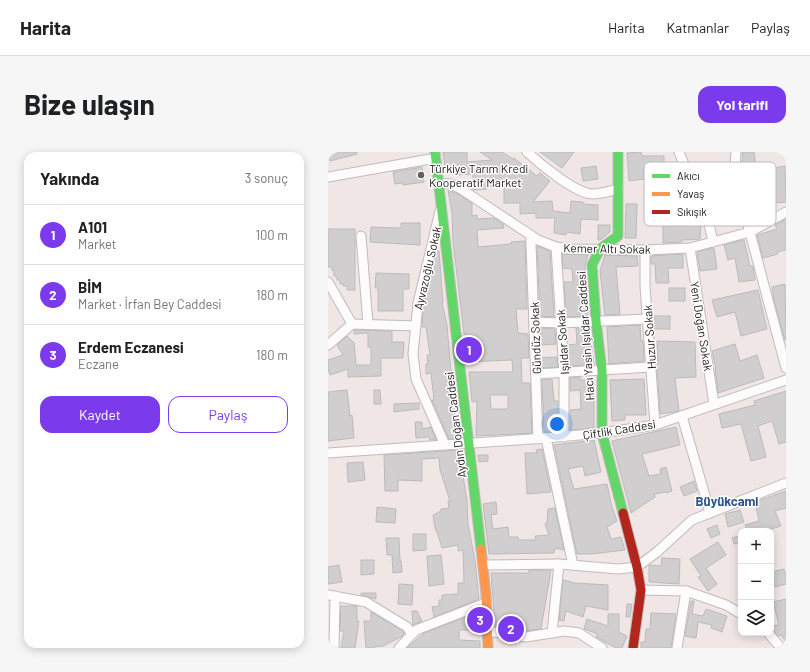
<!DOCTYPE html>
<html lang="tr">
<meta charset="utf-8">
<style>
body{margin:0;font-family:Barlow,sans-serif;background:#f6f6f6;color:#202124}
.controls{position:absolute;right:12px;bottom:12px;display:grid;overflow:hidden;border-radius:8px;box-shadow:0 2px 10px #0003}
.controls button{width:36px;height:36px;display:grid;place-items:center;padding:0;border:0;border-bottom:1px solid #e0e0e0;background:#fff;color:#202124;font:20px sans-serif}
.you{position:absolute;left:229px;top:272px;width:14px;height:14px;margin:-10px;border:3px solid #fff;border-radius:50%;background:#1a73e8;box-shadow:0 0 0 6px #1a73e833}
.badge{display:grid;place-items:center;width:26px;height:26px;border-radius:50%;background:#7c3aed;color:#fff;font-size:13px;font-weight:700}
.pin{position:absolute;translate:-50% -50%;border:2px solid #fff;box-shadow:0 1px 4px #0006}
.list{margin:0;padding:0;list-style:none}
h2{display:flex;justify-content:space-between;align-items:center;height:52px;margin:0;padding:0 16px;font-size:17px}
h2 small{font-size:13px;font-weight:400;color:#757577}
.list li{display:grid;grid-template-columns:26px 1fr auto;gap:12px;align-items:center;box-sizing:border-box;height:60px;padding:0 16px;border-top:1px solid #e0e0e0}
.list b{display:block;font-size:15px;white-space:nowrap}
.list p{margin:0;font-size:13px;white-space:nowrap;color:#757577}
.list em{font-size:13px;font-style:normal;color:#757577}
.actions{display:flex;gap:8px;padding:12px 16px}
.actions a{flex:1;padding:9px 0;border:1px solid #7c3aed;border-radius:12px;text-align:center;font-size:14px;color:#7c3aed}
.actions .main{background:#7c3aed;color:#fff}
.icon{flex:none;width:22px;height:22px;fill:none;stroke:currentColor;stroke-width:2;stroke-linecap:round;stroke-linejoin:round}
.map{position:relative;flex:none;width:458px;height:496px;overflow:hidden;border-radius:12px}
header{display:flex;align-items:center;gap:24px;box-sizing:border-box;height:56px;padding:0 20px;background:#fff;border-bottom:1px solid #e0e0e0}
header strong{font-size:19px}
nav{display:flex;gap:22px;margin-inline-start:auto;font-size:14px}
.intro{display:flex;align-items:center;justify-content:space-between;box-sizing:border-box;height:96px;padding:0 24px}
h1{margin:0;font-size:28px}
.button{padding:10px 18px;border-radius:12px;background:#7c3aed;color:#fff;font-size:14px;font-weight:700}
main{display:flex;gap:24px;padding:0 24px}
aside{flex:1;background:#fff;border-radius:12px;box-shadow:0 2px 10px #0003}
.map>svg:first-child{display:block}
</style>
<header>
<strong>Harita</strong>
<nav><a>Harita</a><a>Katmanlar</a><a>Paylaş</a></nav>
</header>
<div class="intro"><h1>Bize ulaşın</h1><a class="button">Yol tarifi</a></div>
<main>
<aside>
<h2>Yakında<small>3 sonuç</small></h2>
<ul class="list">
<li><span class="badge">1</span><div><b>A101</b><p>Market</p></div><em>100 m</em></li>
<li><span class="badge">2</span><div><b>BİM</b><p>Market · İrfan Bey Caddesi</p></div><em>180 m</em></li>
<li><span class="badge">3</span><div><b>Erdem Eczanesi</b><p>Eczane</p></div><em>180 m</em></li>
</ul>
<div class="actions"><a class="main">Kaydet</a><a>Paylaş</a></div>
</aside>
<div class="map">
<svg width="458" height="496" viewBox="0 0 458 496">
<rect width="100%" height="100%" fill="#f0e6e6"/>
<g fill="#d1ced0" stroke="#bdbabc" fill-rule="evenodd">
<polygon points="0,0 29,0 29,2 2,9"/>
<polygon points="115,0 139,0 139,10 164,8 152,0 174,0 185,7 186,6 209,24 212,21 222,29 205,50 224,49 225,59 242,61 243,49 255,50 255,52 270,53 270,68 253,67 252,82 239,80 238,83 226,81 227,66 208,66 208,61 192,62 192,51 176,51 176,34 158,35 159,37 145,38 145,22 126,23 117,15"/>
<polygon points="212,0 246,0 234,16"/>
<polygon points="313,0 314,4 336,4 336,19 315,18 316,27 301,29 299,1"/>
<polygon points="414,0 426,0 432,42 419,44 413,16 414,8 415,7"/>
<polygon points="268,14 270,27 255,29 253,16"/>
<polygon points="457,14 458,50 446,51 441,17"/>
<polygon points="94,15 96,30 75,33 74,31 67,32 65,20"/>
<path d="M120,38L130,42L144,51V64L149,63V67L166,66L175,72L176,76L149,78L150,95L183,92V90L197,89L199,157H188L190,181L200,182L201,206H193L194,231H202L204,281L148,284L149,249L144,250L141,220H185L184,208L140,210L138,182H136L125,90L124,61ZM162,243H180V257H163Z"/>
<polygon points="298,52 309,52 308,86 297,86"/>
<polygon points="458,67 458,98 449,100 450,102 435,106 429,83 449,77 447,73"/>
<polygon points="73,71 92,71 92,93 42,90 43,75 73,76"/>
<polygon points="270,73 282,73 282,80 272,88 270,88"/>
<polygon points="373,73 372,87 354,88 354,90 335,91 335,74"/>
<polygon points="0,77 27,77 27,138 19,138 19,134 15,134 15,132 12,132 12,128 9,128 9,124 6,124 6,119 4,118 4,115 0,115"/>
<polygon points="416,88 422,114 425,114 427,128 411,130 407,106 400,108 396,93"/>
<polygon points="209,94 222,99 226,165 212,164"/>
<polygon points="386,96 389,117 372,119 369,100"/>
<polygon points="109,99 111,99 115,150 114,150 119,173 127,267 131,284 131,286 121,287 104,248 106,248 103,221 98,222 98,212 100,212 99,203 102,203 98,175 94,175 94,173 96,152"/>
<polygon points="234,102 260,103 257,114 260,164 238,165 236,130 245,130 244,117 235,116"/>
<polygon points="355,102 355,116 340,116 341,131 328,131 327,112 323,112 323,104"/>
<polygon points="277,103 309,104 310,114 288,115 292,162 277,163 272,119"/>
<polygon points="48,121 81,122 81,137 75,137 75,159 50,159 50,136 47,136"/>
<polygon points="457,132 458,188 457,188 446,148 444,135"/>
<rect x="341" y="136" width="16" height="13"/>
<polygon points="430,138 439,177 413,184 407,160 389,165 384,148"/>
<rect x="326" y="164" width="16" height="13"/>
<polygon points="312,173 313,189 315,189 316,209 281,212 279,175"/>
<polygon points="212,176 227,177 228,192 213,193"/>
<polygon points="248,176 261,176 266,212 242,214 240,193 249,192"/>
<polygon points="26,178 64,179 64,190 76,190 75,206 53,206 53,224 20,225 20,217 2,223 0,217 0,208 15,203 9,193 19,184 26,191 28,213 43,213 43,195 40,195 40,181 26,182"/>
<polygon points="329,189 367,190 368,225 347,226 351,259 346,260 332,262 329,212 330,212"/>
<polygon points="407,192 412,209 429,203 436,226 390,241 387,217 388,217 384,199"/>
<polygon points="229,205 230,215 213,216 213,206"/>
<polygon points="252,225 252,228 266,228 266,276 242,278 242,258 253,257 252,238 242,239 242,226"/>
<polygon points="224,227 226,249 230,249 230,279 216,280 214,228"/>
<polygon points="316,227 318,263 297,263 297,268 284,269 282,228"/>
<polygon points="19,238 22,264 24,263 26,286 0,289 0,240"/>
<polygon points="46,238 52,238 53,252 46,252"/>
<polygon points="458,239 458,290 451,292 444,269 430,274 438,305 423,309 413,272 394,276 391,262 427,253 426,249"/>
<polygon points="91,251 91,257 66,260 66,252"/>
<polygon points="87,270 94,270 94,277 103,275 108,288 102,288 101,285 88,286"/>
<polygon points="348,275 352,293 314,302 321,324 333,322 332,317 338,315 344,339 339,341 338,340 326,342 327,345 303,361 284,289"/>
<polygon points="266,288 273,320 257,324 255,314 240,317 246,337 279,332 284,355 289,369 279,375 283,387 293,385 297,398 263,402 249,402 226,293"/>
<polygon points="214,297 223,340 199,342 197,301 209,301 208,298"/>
<polygon points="131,298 139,349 140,372 147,408 151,447 106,465 104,455 111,454 111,448 114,448 114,443 130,442 130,431 136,431 135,398 130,399 130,393 114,396 110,383 107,376 105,363 113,359 113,357 121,356 120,349 122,349 112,318 111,306 94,307 94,329 70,328 70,339 57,339 56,303"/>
<polygon points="150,303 160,303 160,309 151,310"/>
<polygon points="35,310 37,328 20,330 19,311"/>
<polygon points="366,329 369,339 356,344 352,335"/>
<polygon points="458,339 458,356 447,359 453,374 437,379 419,379 417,373 431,369 427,350"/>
<polygon points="168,350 169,362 163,363 165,377 180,375 181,385 190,385 191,388 208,388 207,384 221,383 217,372 219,371 220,357 227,356 236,398 227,396 226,401 161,402 155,352"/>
<polygon points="49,355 68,357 67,371 48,370"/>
<polygon points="412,358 416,370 400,375 397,362"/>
<polygon points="389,373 392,382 383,386 379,377"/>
<polygon points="85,382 98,382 98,398 85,399"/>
<polygon points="413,383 413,390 406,392 404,386"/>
<polygon points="58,386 71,386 72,409 73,409 74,420 65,421 64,403 59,403"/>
<polygon points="390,390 398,403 378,416 389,432 380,439 370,425 373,424 362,407"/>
<polygon points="113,403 116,432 101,434 99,404"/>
<polygon points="334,406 352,407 351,432 321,430 321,413 333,414"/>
<polygon points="33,408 46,408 46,422 33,423"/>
<polygon points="11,413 14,430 0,432 0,415"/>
<polygon points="456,417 458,424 458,432 447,435 443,420"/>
<polygon points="201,418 223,418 213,477 195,479 167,474 163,421 201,421"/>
<polygon points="235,428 247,431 280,433 280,458 258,454 255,465 238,459 236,469 231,468"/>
<polygon points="71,432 85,433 84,453 70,452"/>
<polygon points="33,441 48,441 48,447 33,443"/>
<polygon points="458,447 458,490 453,483 450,484 446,479 445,474 451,473 445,450"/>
<polygon points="363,449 366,449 364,462 375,464 378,457 399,464 394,480 383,476 384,473 370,470 368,486 357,484"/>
<polygon points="299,452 304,452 302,465 298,465"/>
<polygon points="13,454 29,454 29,469 31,469 27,496 13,496 16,479 12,479"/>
<polygon points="84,459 89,459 94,469 85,473"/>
<polygon points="43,460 75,479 76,482 73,485 55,494 46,495 46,496 38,496 36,469 43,469"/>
<polygon points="151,460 152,478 131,478 131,488 152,489 152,496 79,496 96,481"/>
<polygon points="323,461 348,462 343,496 313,496 313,490 317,490 318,477 322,477"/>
<polygon points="280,462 291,462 291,480 299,484 294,496 288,496 268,485 270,482 256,477 259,467 280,474"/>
</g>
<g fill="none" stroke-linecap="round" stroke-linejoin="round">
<g stroke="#c2bbbb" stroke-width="11">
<g id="street">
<path d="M199,0C212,12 248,42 265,42C273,42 282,39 290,37"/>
<polyline points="351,0 357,15 372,32 385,90"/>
<polyline points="408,0 407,16 411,39 458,216"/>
<polyline points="0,25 108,6"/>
<polyline points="110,31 123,32 133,37 210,88 228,95 242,97 317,98 362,96 422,80 458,60"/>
<polyline points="112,59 90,151 85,202 88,227 117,293"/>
<polyline points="33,84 40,172"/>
<polyline points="203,84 203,92 210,287"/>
<polyline points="228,95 236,221 236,285"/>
<polyline points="362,96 386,252"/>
<polyline points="317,98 317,134 327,273"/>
<polyline points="0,130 24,172"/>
<polyline points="206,170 232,171 319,167"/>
<polyline points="0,193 24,172 88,174"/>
<polyline points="208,222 323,215"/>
<polyline points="354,264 382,361"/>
<polyline points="218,286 245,413"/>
<polyline points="0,301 218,286 274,281 327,273 458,228"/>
<polyline points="155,413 231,412 290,417 309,415 329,400 364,368 458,331"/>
<polyline points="313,438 358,439 398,453 413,462"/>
<polyline points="0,443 38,450 79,475 84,482"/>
<polyline points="159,479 198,485 236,479 251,481 274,496"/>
<polyline points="224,481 231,412"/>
<polyline points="440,481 453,496"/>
<polyline points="6,496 7,444"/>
<polyline points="71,496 88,478 158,451"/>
<polyline points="349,496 358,439"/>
</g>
</g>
<g stroke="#c2bbbb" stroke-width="11">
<g id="fast">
<polyline points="107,0 153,397"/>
<polyline points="290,0 290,84 272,97 264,113 268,169 274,219 274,281 295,361"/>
</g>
</g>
<g stroke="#c2bbbb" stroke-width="11">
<polyline id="slow" points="153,397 158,442 160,496"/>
</g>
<g stroke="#c2bbbb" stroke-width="11">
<polyline id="jam" points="295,361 309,415 313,438 305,496"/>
</g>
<use href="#street" stroke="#fdfbfb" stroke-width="9"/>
<use href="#fast" stroke="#63d668" stroke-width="9"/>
<use href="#slow" stroke="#ff974d" stroke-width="9"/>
<use href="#jam" stroke="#b3261e" stroke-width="9"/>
</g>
<circle fill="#675f5f" stroke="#fff" stroke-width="1.5" cx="93" cy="23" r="4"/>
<g text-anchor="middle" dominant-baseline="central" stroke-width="3" stroke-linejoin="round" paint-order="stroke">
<g font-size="12" fill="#1d1716" stroke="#fff" text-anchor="start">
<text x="101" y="16">Türkiye Tarım Kredi<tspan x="101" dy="14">Kooperatif Market</tspan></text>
</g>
<g font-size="12" fill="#1d1716" stroke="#fff">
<text transform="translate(279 96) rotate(1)">Kemer Altı Sokak</text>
<text transform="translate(99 116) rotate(-77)">Ayvazoğlu Sokak</text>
<text transform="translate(374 174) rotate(81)">Yeni Doğan Sokak</text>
<text transform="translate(257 184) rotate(-94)">Hacı Yasin Işıldar Caddesi</text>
<text transform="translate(321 185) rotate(-94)">Huzur Sokak</text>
<text transform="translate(207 186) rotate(-92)">Gündüz Sokak</text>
<text transform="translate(234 190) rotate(-94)">Işıldar Sokak</text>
<text transform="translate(127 273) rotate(-97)">Aydın Doğan Caddesi</text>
<text transform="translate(291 277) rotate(-9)">Çiftlik Caddesi</text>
</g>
<g font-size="13" font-weight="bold" fill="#2f568c" stroke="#fff">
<text x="399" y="349">Büyükcami</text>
</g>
</g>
<rect x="316" y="10" width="132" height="64" rx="6" fill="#fff" stroke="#bbb9b9" stroke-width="1"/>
<rect x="324" y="22" width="18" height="4" fill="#63d668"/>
<rect x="324" y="40" width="18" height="4" fill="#ff974d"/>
<rect x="324" y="58" width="18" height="4" fill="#b3261e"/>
<g font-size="11" fill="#1d1716">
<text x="349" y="28">Akıcı</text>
<text x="349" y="46">Yavaş</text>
<text x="349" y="64">Sıkışık</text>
</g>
</svg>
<div class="controls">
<button>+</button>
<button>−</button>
<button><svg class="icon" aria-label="layers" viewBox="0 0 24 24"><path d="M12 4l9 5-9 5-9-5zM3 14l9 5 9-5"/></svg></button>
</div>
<div class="you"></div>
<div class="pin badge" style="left:141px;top:198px">1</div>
<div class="pin badge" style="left:183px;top:477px">2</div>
<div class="pin badge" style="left:152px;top:468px">3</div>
</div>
</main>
